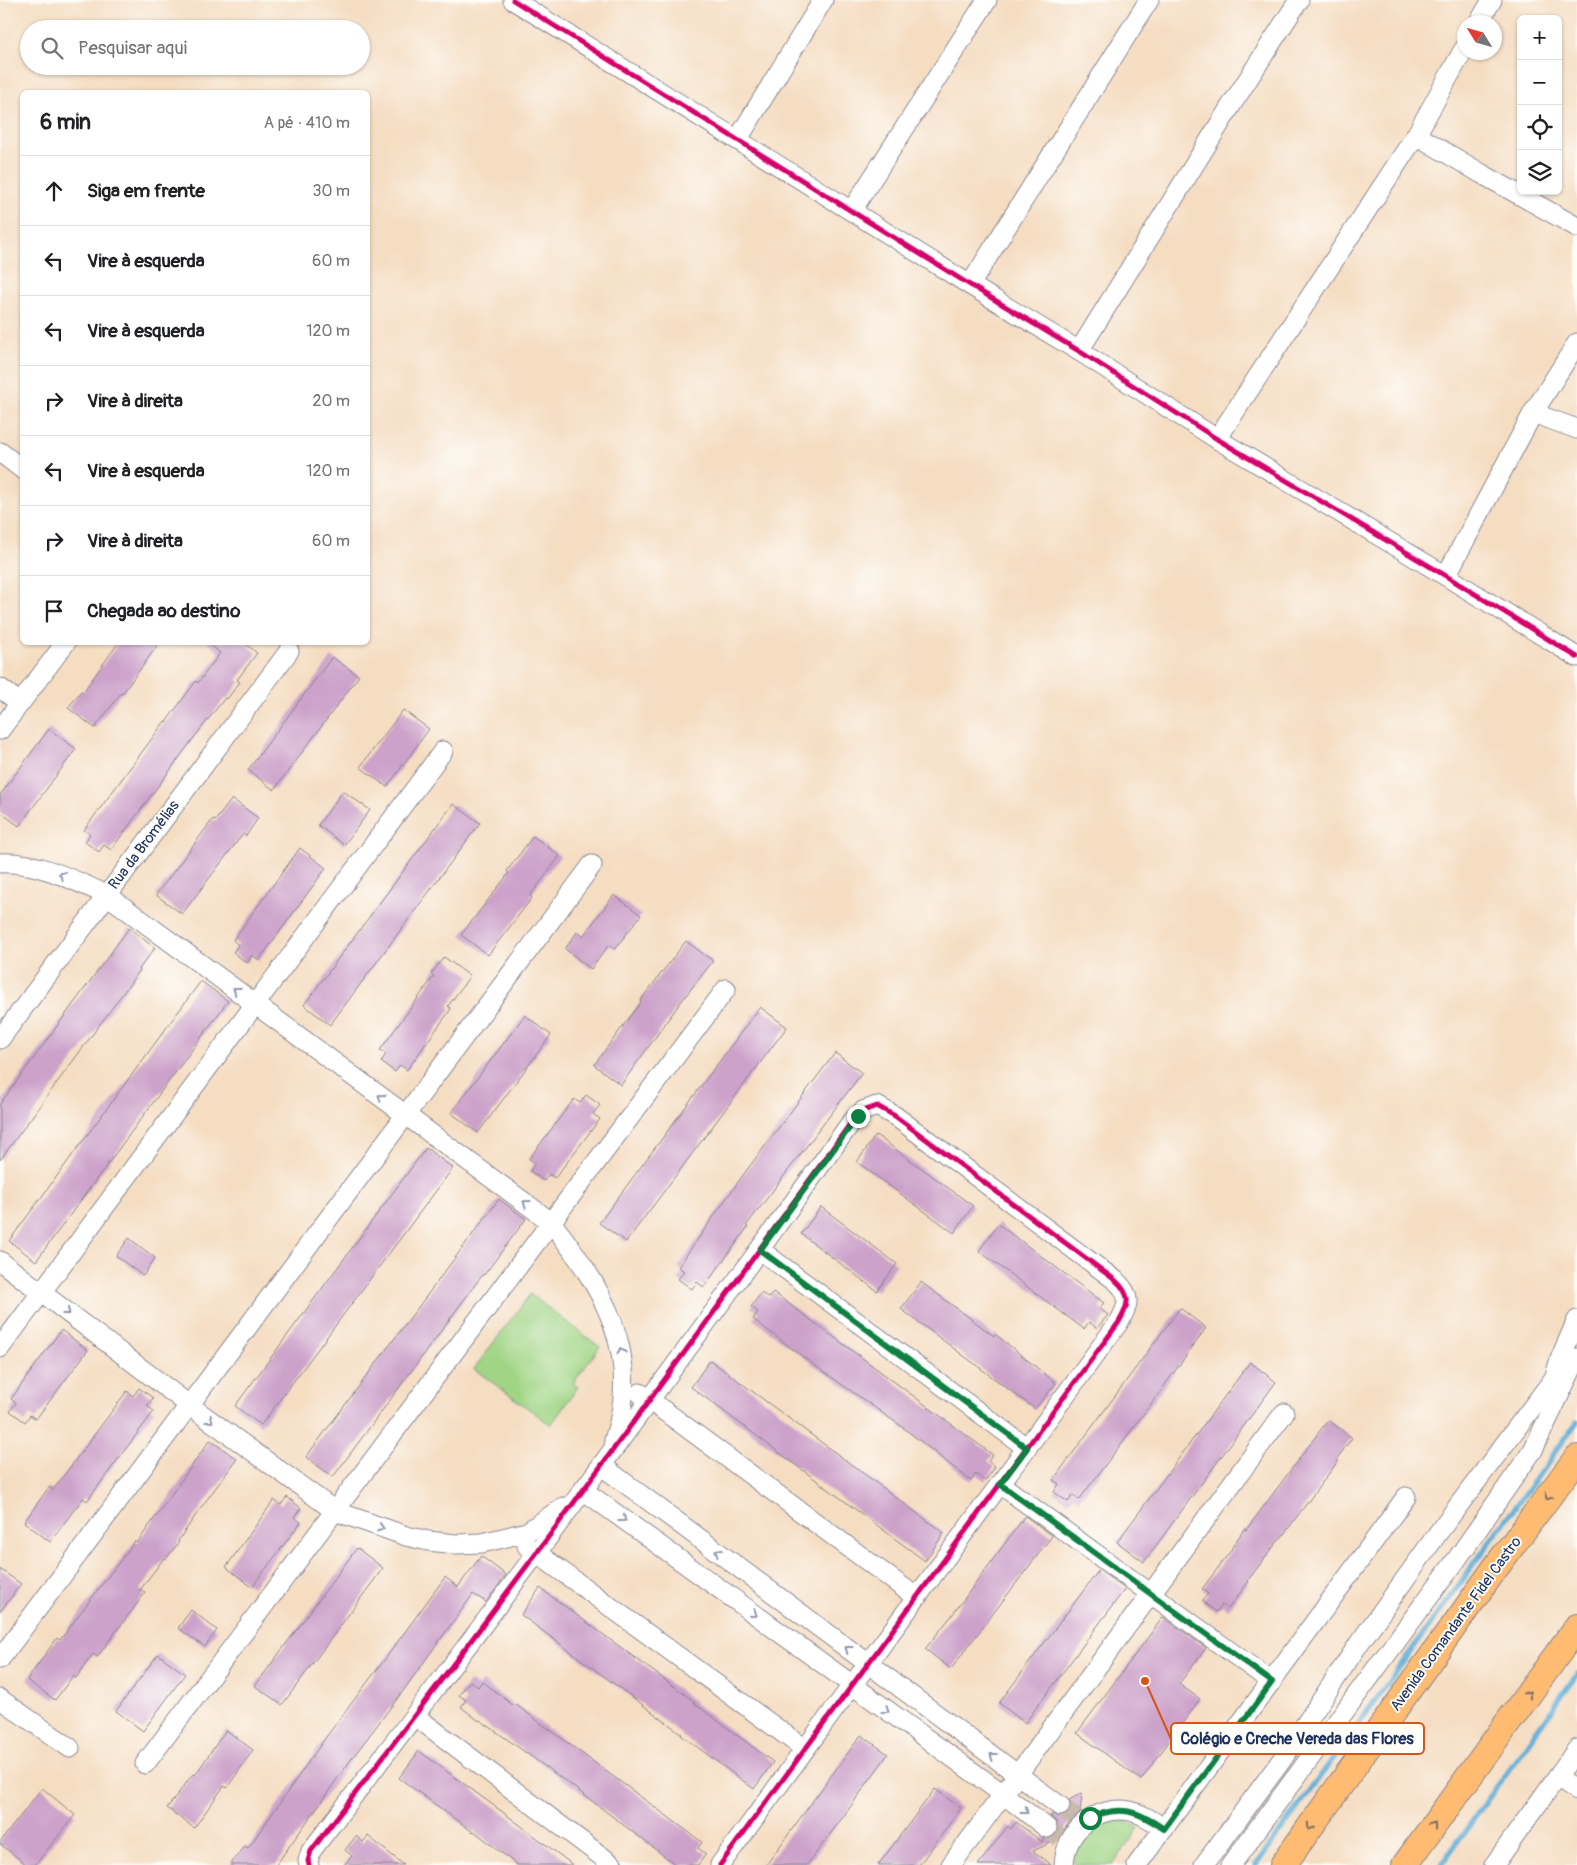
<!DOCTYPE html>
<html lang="pt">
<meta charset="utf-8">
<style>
body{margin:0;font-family:Pangolin,sans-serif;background:#f2f2f2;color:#202124}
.controls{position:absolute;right:15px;top:15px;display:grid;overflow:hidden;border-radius:8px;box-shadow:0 1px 4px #0004}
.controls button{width:45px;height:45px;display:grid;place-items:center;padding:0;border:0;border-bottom:1px solid #e0e0e0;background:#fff;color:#202124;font:25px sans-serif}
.compass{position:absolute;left:1457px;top:15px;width:45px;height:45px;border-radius:50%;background:#fff;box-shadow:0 1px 4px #0004;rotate:307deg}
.stop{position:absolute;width:15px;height:15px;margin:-11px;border:4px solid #0b8043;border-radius:50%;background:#fff}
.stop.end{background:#0b8043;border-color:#fff;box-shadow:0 1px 5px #0008}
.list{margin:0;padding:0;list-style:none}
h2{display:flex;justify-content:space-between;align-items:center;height:65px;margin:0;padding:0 20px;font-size:21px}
h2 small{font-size:16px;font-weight:400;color:#757577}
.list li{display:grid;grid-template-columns:32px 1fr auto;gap:15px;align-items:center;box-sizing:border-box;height:70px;padding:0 20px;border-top:1px solid #e0e0e0}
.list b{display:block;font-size:19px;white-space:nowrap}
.list em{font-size:16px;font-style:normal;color:#757577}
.icon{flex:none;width:28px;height:28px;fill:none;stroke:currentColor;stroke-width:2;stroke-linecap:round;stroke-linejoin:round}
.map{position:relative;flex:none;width:1577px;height:1865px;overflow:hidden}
.search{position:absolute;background:#fff;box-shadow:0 1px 4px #0004;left:20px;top:20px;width:350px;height:55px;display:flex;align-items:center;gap:12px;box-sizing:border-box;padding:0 18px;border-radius:28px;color:#757577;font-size:19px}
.panel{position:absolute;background:#fff;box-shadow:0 1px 4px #0004;left:20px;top:90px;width:350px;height:555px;border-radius:8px}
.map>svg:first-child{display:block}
</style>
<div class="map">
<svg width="1577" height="1865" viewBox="0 0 1577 1865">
<rect width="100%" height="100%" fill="#fdfcf7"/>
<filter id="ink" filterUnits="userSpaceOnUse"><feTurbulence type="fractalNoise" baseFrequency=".02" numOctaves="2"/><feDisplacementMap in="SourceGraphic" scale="10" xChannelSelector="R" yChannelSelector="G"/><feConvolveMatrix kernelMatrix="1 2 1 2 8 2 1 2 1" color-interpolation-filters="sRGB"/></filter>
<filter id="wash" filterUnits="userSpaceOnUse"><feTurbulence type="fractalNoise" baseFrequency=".0096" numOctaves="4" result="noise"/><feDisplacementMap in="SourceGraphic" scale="20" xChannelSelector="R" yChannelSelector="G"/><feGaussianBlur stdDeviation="1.12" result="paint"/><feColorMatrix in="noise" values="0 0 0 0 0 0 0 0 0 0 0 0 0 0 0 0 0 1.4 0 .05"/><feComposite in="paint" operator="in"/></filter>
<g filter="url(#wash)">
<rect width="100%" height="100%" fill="#f5ddc2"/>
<g fill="#a0d586" stroke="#5e8272">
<polygon points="530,1294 600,1347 573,1383 578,1387 551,1425 474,1369"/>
<path d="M1115,1820L1128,1822L1139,1828L1113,1865H1074C1071,1840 1093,1823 1115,1820Z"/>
</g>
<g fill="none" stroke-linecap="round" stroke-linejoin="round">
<g stroke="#5bacd6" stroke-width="5.5">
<polyline points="1256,1865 1577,1422"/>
<polyline points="1441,1865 1577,1674"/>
</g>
</g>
<g id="blocks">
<g fill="#cca1ca">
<polygon points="119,642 160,642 122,694 121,693 95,728 68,708 81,691 83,692"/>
<polygon points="207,642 243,642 257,653 237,680 240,682 227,699 225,698 196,735 111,850 104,845 99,852 85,842 90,834 84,830 165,721 166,722 196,681 198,683 220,653"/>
<polygon points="332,657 359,676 274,790 248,770"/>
<polygon points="403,710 429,729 387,787 360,767"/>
<polygon points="49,729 76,749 19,826 0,812 0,795"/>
<polygon points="343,791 370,810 344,845 318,825"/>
<polygon points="232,799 258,818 246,836 243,834 182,914 156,895 213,819 215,821"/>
<polygon points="453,804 480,823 330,1025 304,1005"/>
<polygon points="533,836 560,856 530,896 532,898 488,955 461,935 509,873 507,871"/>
<polygon points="300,848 326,868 259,960 252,955 247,963 233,952 238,945 233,940"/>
<polygon points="614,895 641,915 615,949 609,945 591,969 565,949 577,932 583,936"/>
<polygon points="129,928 155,948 139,969 140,970 0,1160 0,1104"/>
<polygon points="686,941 713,961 680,1003 621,1085 594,1065 641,1002 640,1001"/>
<polygon points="444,957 470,976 448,1006 451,1009 407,1070 400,1065 395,1072 381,1062 386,1054 380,1050 434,976 431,974"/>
<polygon points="201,981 228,1001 36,1261 9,1241"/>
<polygon points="760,1007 787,1027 626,1242 599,1223"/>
<polygon points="525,1015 551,1035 478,1133 451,1113"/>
<polygon points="835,1053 862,1073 746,1226 748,1227 704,1287 697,1282 692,1289 678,1279 684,1271 678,1267 743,1175"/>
<polygon points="586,1095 600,1105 593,1114 600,1119 555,1178 549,1174 544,1181 530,1171 535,1163 529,1159 574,1099 580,1103"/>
<polygon points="876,1135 973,1206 954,1233 857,1162"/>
<polygon points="426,1148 453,1168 261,1425 235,1406"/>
<polygon points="499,1199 526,1219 484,1275 483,1274 333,1477 306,1457"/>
<polygon points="821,1207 897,1264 877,1291 801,1234"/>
<polygon points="998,1224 1104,1303 1099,1308 1108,1315 1097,1328 1089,1322 1084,1329 979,1251"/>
<polygon points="129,1238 155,1258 143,1276 116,1256"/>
<polygon points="921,1282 994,1336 995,1334 1056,1383 1035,1409 901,1309"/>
<polygon points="773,1292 993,1455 988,1461 995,1467 985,1481 976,1474 971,1481 901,1426 807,1360 753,1319 758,1312 751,1307 761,1293 769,1298"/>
<polygon points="1180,1308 1206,1328 1154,1400 1079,1500 1073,1495 1068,1502 1054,1492 1059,1484 1053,1480"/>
<polygon points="61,1330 88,1350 36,1419 30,1415 25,1422 10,1411 16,1403 11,1399"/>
<polygon points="710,1360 944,1533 925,1561 691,1387"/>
<polygon points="1250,1362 1276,1382 1144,1562 1117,1542"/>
<polygon points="139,1388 153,1398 147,1406 154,1411 87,1501 83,1498 50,1542 24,1522 49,1487 53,1490 127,1391 133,1396"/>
<polygon points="1328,1420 1352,1438 1336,1460 1338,1461 1282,1537 1281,1537 1248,1580 1249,1581 1228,1609 1222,1605 1216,1612 1202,1601 1208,1594 1202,1589 1232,1549 1231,1549 1244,1529 1246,1530"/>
<polygon points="210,1440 237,1459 200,1509 178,1541 179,1542 166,1559 164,1558 140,1590 145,1593 97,1657 93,1654 76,1678 73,1676 55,1700 27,1680 57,1638 60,1640 135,1541 137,1543"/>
<polygon points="287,1497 301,1508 294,1517 301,1522 252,1587 226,1567 274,1500 281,1505"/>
<polygon points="1025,1516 1052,1536 951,1669 925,1649 953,1614"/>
<polygon points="357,1548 383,1568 282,1705 255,1686"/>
<polygon points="481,1556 506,1575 486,1602 473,1594 403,1691 350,1761 276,1865 230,1865 245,1846 248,1848 326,1737 388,1655 445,1577 458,1587"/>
<polygon points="0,1569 21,1584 0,1612"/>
<polygon points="1099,1570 1125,1589 1025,1723 999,1703"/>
<polygon points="540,1588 695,1702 694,1703 773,1762 754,1789 681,1735 682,1734 521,1615"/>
<polygon points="191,1610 217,1630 205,1647 178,1628"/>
<polygon points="1163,1617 1206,1648 1179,1684 1200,1699 1141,1780 1077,1733"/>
<polygon points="158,1654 185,1674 143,1731 116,1711"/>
<polygon points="470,1681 478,1687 482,1681 514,1706 515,1704 702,1842 698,1848 706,1854 698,1865 676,1865 571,1785 480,1720 479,1721 461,1707 466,1700 459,1695"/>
<polygon points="226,1730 253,1750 227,1788 224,1786 194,1828 167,1808 193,1774 195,1775"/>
<polygon points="861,1735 888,1754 846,1813 807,1865 766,1865"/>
<polygon points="419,1751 508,1816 573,1865 517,1865 474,1831 473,1832 399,1778"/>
<polygon points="42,1788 75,1815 35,1865 27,1865 0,1844 0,1842"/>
<polygon points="935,1789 961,1808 948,1826 919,1865 878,1865"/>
<polygon points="1082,1793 1080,1813 1068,1824 1059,1839 1033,1851 1051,1865 978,1865 1008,1826 1011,1829 1016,1822 1042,1842 1043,1838 1052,1838 1056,1834 1058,1829 1057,1823 1051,1817 1052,1814 1058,1817 1065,1816 1071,1808 1069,1800"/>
<polygon points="356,1836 363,1842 368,1836 404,1865 344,1865 352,1856 345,1850"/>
</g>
</g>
</g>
<g filter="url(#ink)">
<use href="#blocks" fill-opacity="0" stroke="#888690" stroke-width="1"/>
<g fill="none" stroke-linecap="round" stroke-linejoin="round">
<g stroke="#c9baae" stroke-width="19" stroke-dasharray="19 9" stroke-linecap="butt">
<polyline points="1060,1806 1078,1819"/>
<polyline points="1047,1828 1060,1838"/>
</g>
<g stroke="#888690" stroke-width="21">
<g id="minor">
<polyline points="513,0 970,285 1079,351 1217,439 1446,576 1577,657"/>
<polyline points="1479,22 1492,0"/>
<polyline points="1416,135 1482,174 1577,227"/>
<polyline points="738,139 823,0"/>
<polyline points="852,210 987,0"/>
<polyline points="970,285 1149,0"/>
<polyline points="1079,351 1232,104 1299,0"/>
<polyline points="1533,413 1577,429"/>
<polyline points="1217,439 1416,135 1464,49"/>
<polyline points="0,452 22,469"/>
<polyline points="1446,576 1533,413 1577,343"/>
<polyline points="0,688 20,703"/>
<polyline points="0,730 66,642"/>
<path d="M0,863C38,861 73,880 107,895L551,1222C603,1287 643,1355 614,1440"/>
<polyline points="0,1039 289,651"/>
<polyline points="760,1250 1027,1448"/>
<polyline points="0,1261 189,1405 335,1511 406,1536 428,1541 456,1544 482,1543 527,1532 563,1507"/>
<polyline points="0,1348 443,751"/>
<polyline points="1551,1389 1560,1359 1577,1320"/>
<polyline points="640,1393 916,1597"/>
<polyline points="602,1466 1060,1806"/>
<polyline points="1000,1484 1272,1682"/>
<polyline points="583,1490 1003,1794 1047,1828"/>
<polyline points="527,1546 805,1749"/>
<polyline points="0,1659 592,865"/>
<polyline points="0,1699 70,1748"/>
<polyline points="415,1716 613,1865"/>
<polyline points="145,1764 726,989"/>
<polyline points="1557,1777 1577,1790"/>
<path d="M309,1865L308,1861L311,1851C495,1612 674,1369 850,1124L863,1111L877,1106L895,1116L1115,1280C1132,1295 1129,1305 1119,1322L720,1865"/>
<polyline points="951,1865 1284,1413"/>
<path d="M1064,1865C1065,1831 1096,1805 1130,1811C1143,1814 1153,1821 1164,1829"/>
<polyline points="1137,1865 1406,1497"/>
<polyline points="1204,1865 1281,1761 1360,1642 1443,1526 1555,1377"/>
<polyline points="1231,1865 1457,1559 1533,1450 1577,1358"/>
<polyline points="1494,1865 1577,1749"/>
</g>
</g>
<g stroke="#888690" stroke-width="28">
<g id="highway">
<polyline points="1283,1865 1496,1567 1577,1458"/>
<polyline points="1405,1865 1577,1627"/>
</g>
</g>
<use href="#minor" stroke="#fff" stroke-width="19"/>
<use href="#highway" stroke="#febb71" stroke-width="26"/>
<g stroke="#fdfcf7" stroke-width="8">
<g id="cycleway">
<polyline points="513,0 970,285 1079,351 1217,439 1446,576 1577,657"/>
<path d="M309,1865L308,1861L311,1851C495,1612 674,1369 850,1124L863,1111L877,1106L895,1116L1115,1280C1132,1295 1129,1305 1119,1322L720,1865"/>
</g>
</g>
<use href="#cycleway" stroke="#d6006c" stroke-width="5"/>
</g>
<defs><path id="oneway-chevron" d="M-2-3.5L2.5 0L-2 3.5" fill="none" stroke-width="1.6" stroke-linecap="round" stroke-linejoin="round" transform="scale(1.25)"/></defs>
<g stroke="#8d97ae">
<use href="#oneway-chevron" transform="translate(62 875) rotate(-158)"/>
<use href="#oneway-chevron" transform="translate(236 990) rotate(-143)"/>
<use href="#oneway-chevron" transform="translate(381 1097) rotate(-144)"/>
<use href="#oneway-chevron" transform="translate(526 1203) rotate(-144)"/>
<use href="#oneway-chevron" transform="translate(67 1312) rotate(37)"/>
<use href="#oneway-chevron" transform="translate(621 1351) rotate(-101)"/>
<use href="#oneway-chevron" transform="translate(210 1420) rotate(36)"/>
<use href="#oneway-chevron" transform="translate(623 1519) rotate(36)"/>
<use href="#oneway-chevron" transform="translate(381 1528) rotate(18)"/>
<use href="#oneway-chevron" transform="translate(718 1552) rotate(-143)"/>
<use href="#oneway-chevron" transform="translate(754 1614) rotate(36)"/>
<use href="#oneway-chevron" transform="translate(848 1649) rotate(-143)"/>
<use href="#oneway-chevron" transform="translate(886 1710) rotate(36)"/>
<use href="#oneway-chevron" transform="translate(993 1756) rotate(-143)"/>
<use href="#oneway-chevron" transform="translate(1025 1811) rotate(38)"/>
</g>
<g stroke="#816e67">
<use href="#oneway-chevron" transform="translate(1548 1497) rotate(126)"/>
<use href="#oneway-chevron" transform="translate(1528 1694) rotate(-54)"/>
<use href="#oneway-chevron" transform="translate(1433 1825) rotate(-54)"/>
<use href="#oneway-chevron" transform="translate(1310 1827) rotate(125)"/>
</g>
</g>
<g fill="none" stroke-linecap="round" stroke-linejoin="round" filter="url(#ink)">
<path stroke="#0b8043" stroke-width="6" d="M858,1116L760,1250L1027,1448L1000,1484L1272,1682L1164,1829C1138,1811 1120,1804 1090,1818"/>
</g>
<g text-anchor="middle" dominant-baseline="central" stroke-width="4" stroke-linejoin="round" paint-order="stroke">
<g font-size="15" fill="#1b2f5e" stroke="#fdfcf7">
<text transform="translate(144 845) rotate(-53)">Rua da Bromélias</text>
<text transform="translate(1456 1624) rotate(-54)">Avenida Comandante Fidel Castro</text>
</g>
</g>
<path fill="none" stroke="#d45514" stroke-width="2" d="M1145 1681L1171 1739"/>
<circle fill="#d45514" stroke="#fdfcf7" stroke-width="2" cx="1145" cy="1681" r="5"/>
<rect fill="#fdfcf7" stroke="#d45514" stroke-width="2" x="1171" y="1723" width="253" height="31" rx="5"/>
<g font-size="16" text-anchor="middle" font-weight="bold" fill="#1b2f5e">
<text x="1297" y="1744">Colégio e Creche Vereda das Flores</text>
</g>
</svg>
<div class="controls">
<button>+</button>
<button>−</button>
<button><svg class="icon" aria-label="locate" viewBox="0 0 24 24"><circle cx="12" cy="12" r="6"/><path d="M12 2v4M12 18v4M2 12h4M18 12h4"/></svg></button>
<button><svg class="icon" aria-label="layers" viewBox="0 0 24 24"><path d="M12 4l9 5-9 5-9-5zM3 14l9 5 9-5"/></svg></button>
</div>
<svg class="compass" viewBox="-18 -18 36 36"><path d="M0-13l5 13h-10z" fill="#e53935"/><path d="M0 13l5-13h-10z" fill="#757577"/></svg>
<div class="stop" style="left:1090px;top:1818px"></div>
<div class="stop end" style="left:858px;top:1116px"></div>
<div class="search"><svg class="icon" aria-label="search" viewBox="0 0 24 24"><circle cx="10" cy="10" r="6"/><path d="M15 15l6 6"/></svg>Pesquisar aqui</div>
<section class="panel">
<h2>6 min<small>A pé · 410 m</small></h2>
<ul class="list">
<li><svg class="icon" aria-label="ahead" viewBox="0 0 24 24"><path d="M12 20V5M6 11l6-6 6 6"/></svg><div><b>Siga em frente</b></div><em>30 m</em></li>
<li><svg class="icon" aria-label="left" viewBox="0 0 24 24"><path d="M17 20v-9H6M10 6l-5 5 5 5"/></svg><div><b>Vire à esquerda</b></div><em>60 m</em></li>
<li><svg class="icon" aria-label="left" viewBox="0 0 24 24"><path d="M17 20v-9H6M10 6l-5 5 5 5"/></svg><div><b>Vire à esquerda</b></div><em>120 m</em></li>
<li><svg class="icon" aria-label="right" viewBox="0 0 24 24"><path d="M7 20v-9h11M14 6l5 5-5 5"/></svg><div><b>Vire à direita</b></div><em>20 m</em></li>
<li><svg class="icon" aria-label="left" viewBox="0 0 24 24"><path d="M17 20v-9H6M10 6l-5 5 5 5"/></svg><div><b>Vire à esquerda</b></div><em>120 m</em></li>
<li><svg class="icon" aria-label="right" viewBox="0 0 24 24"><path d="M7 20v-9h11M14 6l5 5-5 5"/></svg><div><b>Vire à direita</b></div><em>60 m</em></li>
<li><svg class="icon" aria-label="arrive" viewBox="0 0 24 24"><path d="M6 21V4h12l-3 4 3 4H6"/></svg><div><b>Chegada ao destino</b></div></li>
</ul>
</section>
</div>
